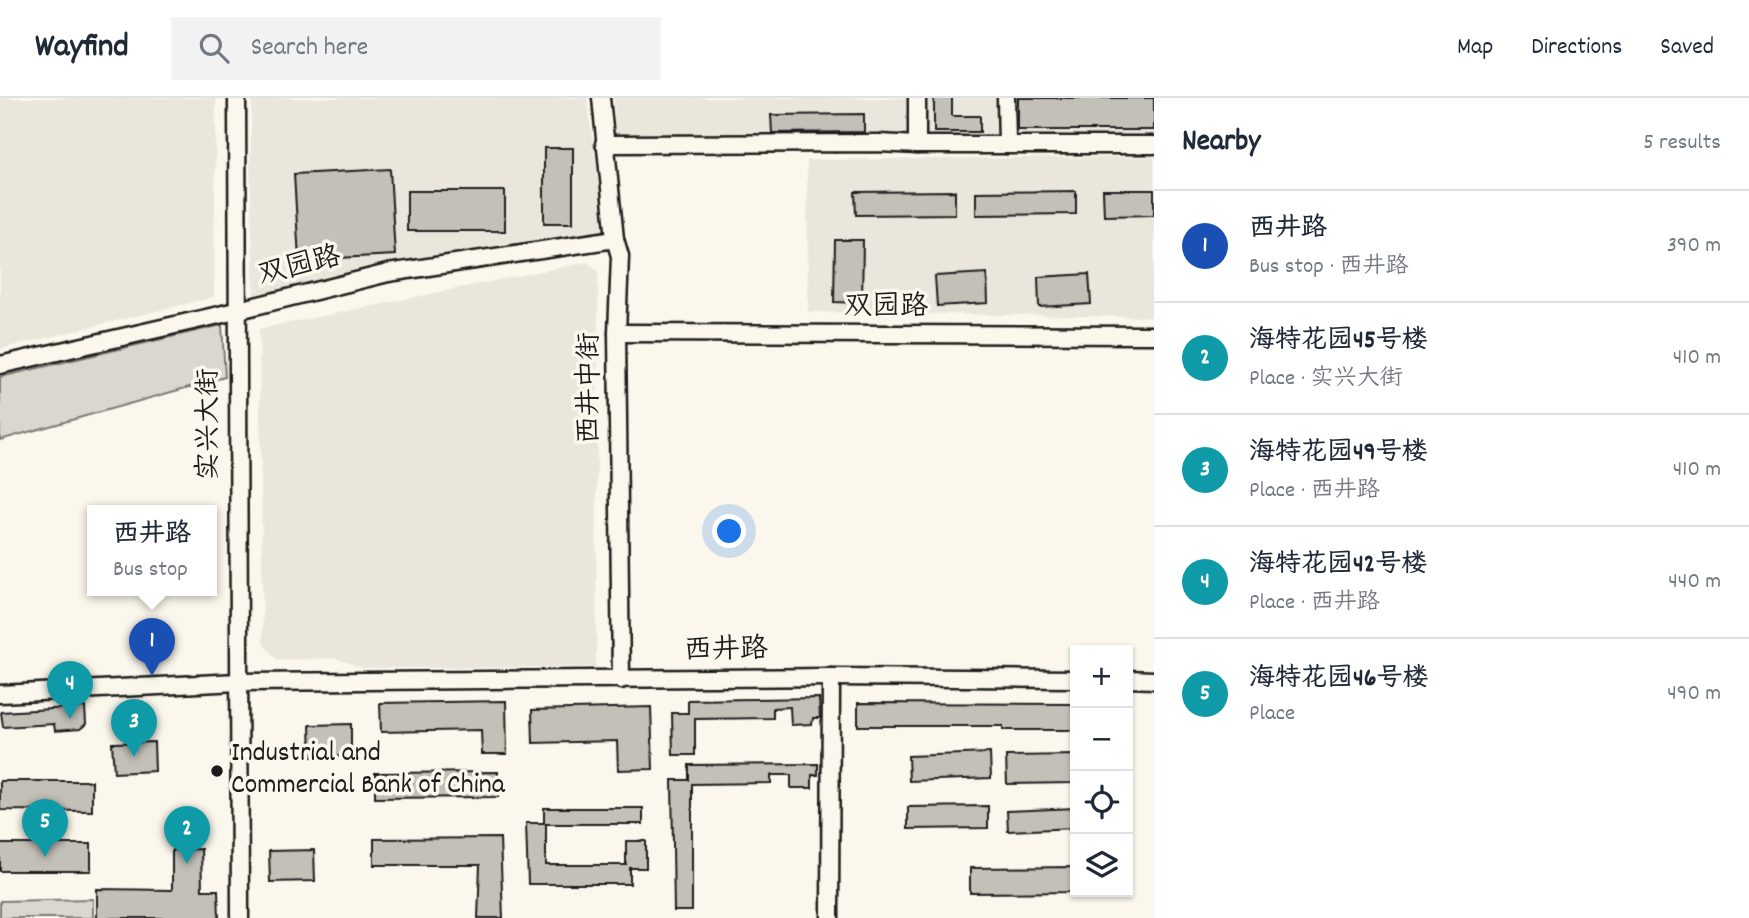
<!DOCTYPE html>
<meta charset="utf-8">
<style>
body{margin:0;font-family:Dekko,"LXGW WenKai TC",sans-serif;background:#f2f2f3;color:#1f2937}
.controls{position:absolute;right:21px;bottom:21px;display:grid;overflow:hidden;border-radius:0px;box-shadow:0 2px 5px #0004}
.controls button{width:63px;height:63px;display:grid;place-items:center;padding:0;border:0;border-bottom:2px solid #e0e1e3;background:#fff;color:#1f2937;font:35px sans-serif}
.you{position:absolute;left:730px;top:434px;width:24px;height:24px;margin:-18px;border:5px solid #fff;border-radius:50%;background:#1a73e8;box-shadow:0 0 0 10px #1a73e833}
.badge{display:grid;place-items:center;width:46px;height:46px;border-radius:50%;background:#ea580c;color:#fff;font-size:23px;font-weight:700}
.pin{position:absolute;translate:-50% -58px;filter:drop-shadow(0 2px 4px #0008)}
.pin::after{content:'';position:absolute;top:37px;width:24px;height:21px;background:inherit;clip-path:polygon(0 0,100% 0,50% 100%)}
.popup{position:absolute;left:87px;top:407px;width:130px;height:91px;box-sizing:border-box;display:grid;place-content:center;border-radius:0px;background:#fff;filter:drop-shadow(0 2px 5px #0005);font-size:23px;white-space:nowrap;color:#747a83}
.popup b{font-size:26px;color:#1f2937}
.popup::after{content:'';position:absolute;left:50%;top:100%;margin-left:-14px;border:14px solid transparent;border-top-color:#fff}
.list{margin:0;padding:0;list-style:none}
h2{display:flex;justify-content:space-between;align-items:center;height:91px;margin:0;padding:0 28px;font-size:30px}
h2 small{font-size:23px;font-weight:400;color:#747a83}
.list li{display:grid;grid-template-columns:46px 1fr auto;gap:21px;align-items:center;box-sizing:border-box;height:112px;padding:0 28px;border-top:2px solid #e0e1e3}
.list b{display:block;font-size:26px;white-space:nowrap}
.list p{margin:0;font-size:23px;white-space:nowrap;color:#747a83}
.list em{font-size:23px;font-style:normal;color:#747a83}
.icon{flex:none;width:38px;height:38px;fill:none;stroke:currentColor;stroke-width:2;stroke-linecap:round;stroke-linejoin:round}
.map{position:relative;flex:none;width:1154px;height:820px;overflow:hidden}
header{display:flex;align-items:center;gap:42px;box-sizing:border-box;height:98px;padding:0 35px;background:#fff;border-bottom:2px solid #e0e1e3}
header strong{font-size:33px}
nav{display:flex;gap:38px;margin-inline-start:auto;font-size:24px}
.search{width:490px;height:63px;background:#f2f2f3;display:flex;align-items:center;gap:18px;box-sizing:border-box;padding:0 24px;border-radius:0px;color:#747a83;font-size:26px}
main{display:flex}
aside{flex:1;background:#fff}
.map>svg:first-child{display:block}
</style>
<header>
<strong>Wayfind</strong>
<div class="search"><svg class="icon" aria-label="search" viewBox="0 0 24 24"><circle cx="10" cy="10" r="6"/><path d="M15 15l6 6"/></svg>Search here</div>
<nav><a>Map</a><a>Directions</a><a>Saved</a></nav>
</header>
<main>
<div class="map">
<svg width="1154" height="820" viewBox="0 0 1154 820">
<rect width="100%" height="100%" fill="#fbf7ec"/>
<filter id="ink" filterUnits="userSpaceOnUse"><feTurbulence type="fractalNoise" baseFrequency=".0143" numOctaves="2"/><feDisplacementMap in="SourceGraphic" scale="14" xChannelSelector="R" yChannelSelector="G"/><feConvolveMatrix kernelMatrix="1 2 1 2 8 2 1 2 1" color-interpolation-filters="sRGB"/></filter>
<g filter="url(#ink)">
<g fill="#eae6dc">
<polygon points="0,0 216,0 214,199 0,251"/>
<polygon points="252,0 587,0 605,133 368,169 254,203 250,64"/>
<polygon points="614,0 1154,0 1154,53 615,56"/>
<polygon points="1154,59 1154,219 808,214 807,62"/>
<polygon points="587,164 598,173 596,569 363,570 335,560 277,562 263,545 259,231"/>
</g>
<g fill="#dad7ce" stroke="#7b7a75" stroke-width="2">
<polygon points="222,227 225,279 0,342 0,279"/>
<polygon points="93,801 93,820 0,820 0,803"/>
</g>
<g fill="#c3c0b8" stroke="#1c1c1c" stroke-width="2">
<polygon points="934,0 952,0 952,18 980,18 980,34 934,34"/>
<rect x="1018" y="0" width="136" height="32"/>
<polygon points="864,16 864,34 772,35 771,17"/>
<rect x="544" y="50" width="29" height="75"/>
<polygon points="390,71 395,157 299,162 294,76"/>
<polygon points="1103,92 1154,92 1154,117 1104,118"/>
<rect x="407" y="93" width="98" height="40"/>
<polygon points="955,93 955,116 856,117 855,94"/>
<polygon points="1076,93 1076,116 976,117 976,94"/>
<polygon points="835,142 863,142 862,205 834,204"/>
<polygon points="987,175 988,205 937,208 935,178"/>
<polygon points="1089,176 1091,206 1039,209 1038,179"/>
<polygon points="819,600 820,620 813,620 812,626 791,627 790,609 773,610 773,620 695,621 695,657 673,657 672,615 688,615 688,602"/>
<polygon points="506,603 507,656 482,656 481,632 381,634 380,605"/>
<polygon points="858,605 1075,606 1075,632 1003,632 1003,628 858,628"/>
<polygon points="85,609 86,626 80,631 55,633 54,626 3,629 1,614"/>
<polygon points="651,609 653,671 618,672 617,643 533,645 532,612"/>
<polygon points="351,626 351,658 311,659 310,627"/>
<polygon points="154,644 155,673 114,675 112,645"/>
<polygon points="990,655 991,680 909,683 908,658"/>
<polygon points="1075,657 1075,685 1007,686 1006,658"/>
<polygon points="818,666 818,677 812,677 812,690 791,690 791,677 771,677 771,685 692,686 692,813 674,813 672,682 689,682 689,667"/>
<polygon points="498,674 498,699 375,700 375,675"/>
<polygon points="0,683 92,683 92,713 0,712"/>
<polygon points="988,708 988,730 908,731 908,709"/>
<polygon points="544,710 643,710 643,726 546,726 546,767 626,767 626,743 646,743 646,770 630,770 630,786 528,786 526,725 544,725"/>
<polygon points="1075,710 1075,730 1008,733 1007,713"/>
<polygon points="500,740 503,820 478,820 480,767 374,767 374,741"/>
<rect x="0" y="746" width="91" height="27"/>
<polygon points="201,751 202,792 218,792 219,820 97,820 97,791 172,792 172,752"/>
<polygon points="314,752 315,783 270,784 269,753"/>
<polygon points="1075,769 1075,794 970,795 970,770"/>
</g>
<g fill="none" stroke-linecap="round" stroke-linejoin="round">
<g stroke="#1c1c1c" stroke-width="21">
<g id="minor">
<polyline points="237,0 240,820"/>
<polyline points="601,0 615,141 620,158 617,235 621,582"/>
<polyline points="917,0 917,47 1154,47"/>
<polyline points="1006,0 1007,47"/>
<polyline points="604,46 879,45 917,47"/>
<polyline points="617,235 1154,237"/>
<polyline points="0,267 219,217 388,175 615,141"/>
<polyline points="1128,581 1154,582"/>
<polyline points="0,596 238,584 831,579 1075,581"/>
<polyline points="830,820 831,579"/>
</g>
</g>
<use href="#minor" stroke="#fbf7ec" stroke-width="16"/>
</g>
</g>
<circle fill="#1c1c1c" stroke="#fbf7ec" stroke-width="2.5" cx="217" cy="673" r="7"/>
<g text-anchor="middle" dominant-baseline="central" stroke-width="7" stroke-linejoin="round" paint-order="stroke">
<g font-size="28" fill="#1c1c1c" stroke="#fbf7ec">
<text transform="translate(300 170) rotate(-14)">双园路</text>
<text x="886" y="211">双园路</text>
<text transform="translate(592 290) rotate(-90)">西井中街</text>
<text transform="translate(211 326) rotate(-90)">实兴大街</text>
<text transform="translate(726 554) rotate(-1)">西井路</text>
</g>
<g font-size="28" fill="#1c1c1c" stroke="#fbf7ec" text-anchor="start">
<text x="231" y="657">Industrial and<tspan x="231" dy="32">Commercial Bank of China</tspan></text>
</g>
</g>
</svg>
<div class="controls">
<button>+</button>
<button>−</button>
<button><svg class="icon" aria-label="locate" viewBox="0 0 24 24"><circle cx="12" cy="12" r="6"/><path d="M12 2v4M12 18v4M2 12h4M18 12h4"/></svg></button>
<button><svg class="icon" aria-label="layers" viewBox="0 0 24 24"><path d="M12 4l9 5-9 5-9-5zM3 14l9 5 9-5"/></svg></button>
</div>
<div class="you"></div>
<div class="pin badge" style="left:152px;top:578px;background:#1a4fb4">1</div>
<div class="popup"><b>西井路</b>Bus stop</div>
<div class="pin badge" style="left:187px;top:766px;background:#0f9aa8">2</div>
<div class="pin badge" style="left:134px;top:659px;background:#0f9aa8">3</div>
<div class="pin badge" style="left:70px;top:621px;background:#0f9aa8">4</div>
<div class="pin badge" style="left:45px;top:759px;background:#0f9aa8">5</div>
</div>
<aside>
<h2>Nearby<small>5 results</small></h2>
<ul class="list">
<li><span class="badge" style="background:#1a4fb4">1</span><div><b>西井路</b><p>Bus stop · 西井路</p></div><em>390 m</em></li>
<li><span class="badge" style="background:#0f9aa8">2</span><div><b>海特花园45号楼</b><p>Place · 实兴大街</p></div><em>410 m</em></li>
<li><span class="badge" style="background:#0f9aa8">3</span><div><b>海特花园49号楼</b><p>Place · 西井路</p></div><em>410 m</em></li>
<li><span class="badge" style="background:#0f9aa8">4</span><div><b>海特花园42号楼</b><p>Place · 西井路</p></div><em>440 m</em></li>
<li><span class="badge" style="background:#0f9aa8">5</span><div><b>海特花园46号楼</b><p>Place</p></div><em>490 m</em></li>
</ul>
</aside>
</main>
